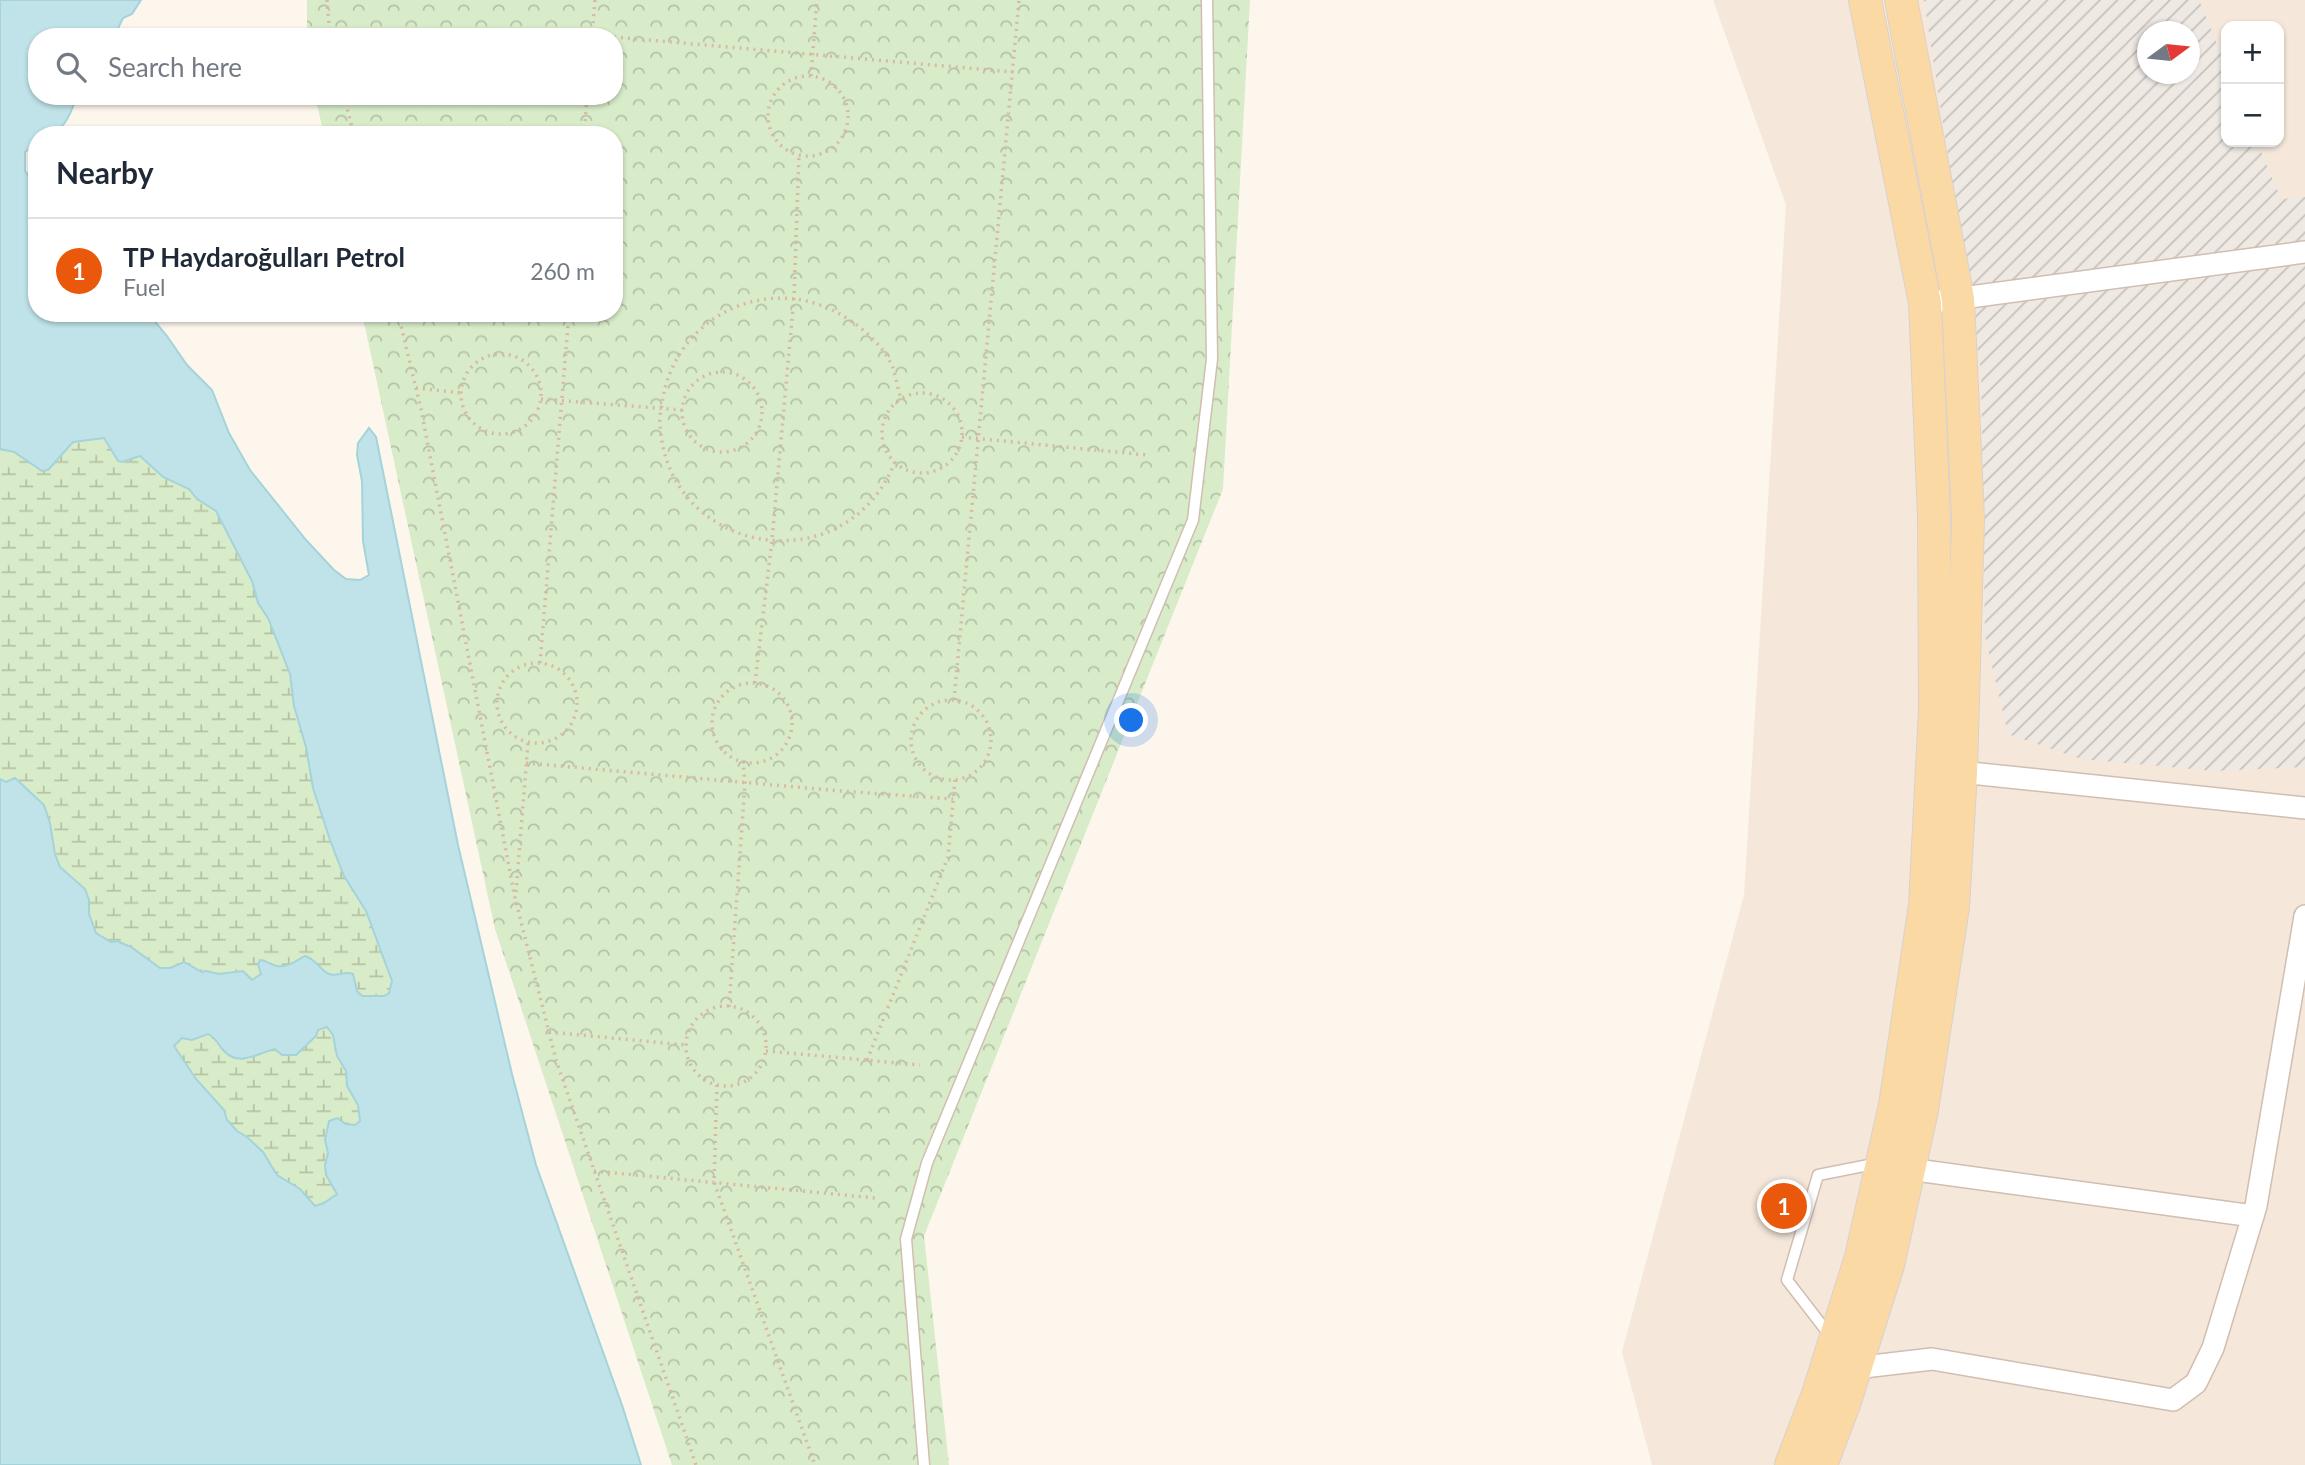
<!DOCTYPE html>
<meta charset="utf-8">
<style>
body{margin:0;font-family:Lato,sans-serif;background:#f6f6f7;color:#1f2937}
.controls{position:absolute;right:21px;top:21px;display:grid;overflow:hidden;border-radius:14px;box-shadow:0 2px 5px #0004}
.controls button{width:63px;height:63px;display:grid;place-items:center;padding:0;border:0;border-bottom:2px solid #e0e1e3;background:#fff;color:#1f2937;font:35px sans-serif}
.compass{position:absolute;left:2137px;top:21px;width:63px;height:63px;border-radius:50%;background:#fff;box-shadow:0 2px 5px #0004;rotate:75deg}
.you{position:absolute;left:1132px;top:721px;width:24px;height:24px;margin:-18px;border:5px solid #fff;border-radius:50%;background:#1a73e8;box-shadow:0 0 0 10px #1a73e833}
.badge{display:grid;place-items:center;width:46px;height:46px;border-radius:50%;background:#ea580c;color:#fff;font-size:23px;font-weight:700}
.pin{position:absolute;translate:-50% -50%;border:4px solid #fff;box-shadow:0 2px 7px #0006}
.list{margin:0;padding:0;list-style:none}
h2{display:flex;justify-content:space-between;align-items:center;height:91px;margin:0;padding:0 28px;font-size:30px}
h2 small{font-size:23px;font-weight:400;color:#747a83}
.list li{display:grid;grid-template-columns:46px 1fr auto;gap:21px;align-items:center;box-sizing:border-box;height:105px;padding:0 28px;border-top:2px solid #e0e1e3}
.list b{display:block;font-size:26px;white-space:nowrap}
.list p{margin:0;font-size:23px;white-space:nowrap;color:#747a83}
.list em{font-size:23px;font-style:normal;color:#747a83}
.icon{flex:none;width:38px;height:38px;fill:none;stroke:currentColor;stroke-width:2;stroke-linecap:round;stroke-linejoin:round}
.map{position:relative;flex:none;width:2305px;height:1465px;overflow:hidden}
.search{position:absolute;background:#fff;box-shadow:0 2px 5px #0004;left:28px;top:28px;width:595px;height:77px;display:flex;align-items:center;gap:18px;box-sizing:border-box;padding:0 24px;border-radius:28px;color:#747a83;font-size:26px}
.panel{position:absolute;background:#fff;box-shadow:0 2px 5px #0004;left:28px;top:126px;width:595px;height:196px;border-radius:28px}
.map>svg:first-child{display:block}
</style>
<div class="map">
<svg width="2305" height="1465" viewBox="0 0 2305 1465">
<defs>
<pattern id="industrial-furrows" width="10" height="10" patternUnits="userSpaceOnUse" patternTransform="scale(1.75)"><rect width="10" height="10" fill="#efe9e4"/><path d="M-1 1l2-2M0 10L10 0M9 11l2-2" fill="none" stroke="#c7c0bb"/></pattern>
<pattern id="forest-crowns" width="20" height="18" patternUnits="userSpaceOnUse" patternTransform="scale(1.75)"><rect width="20" height="18" fill="#d8ecc9"/><path d="M2 6a3 3 0 1 1 6 0M12 15a3 3 0 1 1 6 0" fill="none" stroke="#b4c2a5"/></pattern>
<pattern id="wetland-marsh" width="20" height="14" patternUnits="userSpaceOnUse" patternTransform="scale(1.75)"><rect width="20" height="14" fill="#d8ecc9"/><path d="M1 5h8M5 5V1M11 12h8M15 12V8" fill="none" stroke="#b4c2a5"/></pattern>
</defs>
<rect width="100%" height="100%" fill="#fdf6ec"/>
<path fill="#f5e8da" fill-rule="evenodd" d="M1713,0H2305V1465H1652L1622,1352L1744,895L1786,205ZM2226,26H2279V142H2226ZM2148,32H2190V74H2148Z"/>
<path fill="url(#industrial-furrows)" fill-rule="evenodd" d="M1924,0H2199L2226,66V142H2257L2281,199L2305,197V767L2214,771L2081,759L2008,734L1985,636L1981,371ZM2148,32H2190V74H2148Z"/>
<polygon fill="url(#forest-crowns)" points="307,0 1250,0 1223,489 924,1236 949,1465 672,1465 495,929 362,313 614,313 614,135 324,135 315,96 614,96 614,37 307,37"/>
<g fill="url(#wetland-marsh)">
<path d="M105,438L118,461L123,462L140,455L163,477L189,489L197,499L216,511L252,581L258,603L268,618L290,674L294,706L306,747L313,788L330,840L344,876L366,911L377,937L392,981L389,993L384,996L362,997L347,972L336,975L287,966H275L267,960L261,974L252,980L234,972L219,974L206,971L202,972L184,963L170,968H160L96,933L89,913V900L85,889L60,867L52,840L6,782L0,779V449C19,451 30,466 48,470L73,442Z"/>
<polygon points="327,1027 333,1035 337,1056 346,1071 347,1086 358,1105 360,1121 355,1125 346,1124 337,1119 329,1121 325,1140 328,1153 326,1175 337,1194 324,1203 315,1206 299,1189 277,1175 272,1165 247,1137 237,1131 227,1120 224,1110 196,1079 173,1046 182,1037 200,1037 208,1034 217,1039 223,1050 249,1059 261,1052 275,1049"/>
</g>
<path fill="#bfe3e8" stroke="#a5d3da" stroke-width="2" fill-rule="evenodd" d="M0,0H141L132,14L123,18L114,37H37V96H77C69,119 63,135 37,135V143L25,152V171L33,182H37V313H148L167,336L187,365L212,390L229,433L250,470L306,540L334,570L346,579L360,580L369,575L363,541L362,481L357,455L358,443L369,428L376,437L458,845L512,1074L536,1165L622,1405L641,1465H0V779L6,782L15,778L44,805L50,823L55,854L60,867L85,889L89,900V914L96,933L111,942L117,941L131,947L160,968H170L184,962L202,972L206,971L219,974L243,971L252,980L261,974L258,964L260,960C267,960 270,965 277,966C287,968 296,961 305,956C316,959 320,970 329,974C338,977 344,970 353,974L357,991L362,996H384L389,993L392,981L366,911L344,876L330,840L313,788L306,747L294,706L290,674L268,618L258,603L252,581L216,511L197,499L189,489L163,477L140,456L122,462L118,461L104,438L73,442L48,470L42,471L14,452L0,449ZM327,1027L333,1035L337,1056L346,1071L347,1086L358,1105L360,1121L355,1125L346,1124L337,1118L329,1121L325,1140L328,1153L325,1165L326,1175L337,1194L324,1203L315,1206L300,1189L277,1175L263,1152L247,1137L237,1131L227,1120L224,1110L196,1079L174,1046L182,1038L192,1040L208,1034C217,1039 217,1043 223,1050C239,1068 257,1053 275,1049L282,1055H296L316,1036L318,1030Z"/>
<g fill="none" stroke-linecap="round" stroke-linejoin="round">
<g stroke="#d1beb0" stroke-width="13">
<g id="service">
<polyline points="1831,1337 1787,1280 1818,1175 1879,1163"/>
<polyline points="924,1465 906,1239 927,1163 1193,520 1212,359 1207,0"/>
</g>
</g>
<g stroke="#d1beb0" stroke-width="24">
<g id="minor">
<polyline points="1925,303 2305,252"/>
<polyline points="1961,772 2305,808"/>
<polyline points="1909,1169 2253,1216"/>
<polyline points="1855,1368 1932,1359 2173,1400 2196,1383 2213,1348 2256,1206 2305,916"/>
</g>
</g>
<g stroke="#dad1cd" stroke-width="34">
<g id="primary">
<polyline points="1791,1465 1818,1394 1861,1257 1895,1105 1925,905 1935,710 1934,518 1925,303 1865,0"/>
<polyline points="1821,1465 1844,1404 1888,1265 1922,1110 1953,907 1961,772 1968,519 1958,299 1901,0"/>
</g>
</g>
<g stroke="#d9b8a5" stroke-width="3.5" stroke-dasharray="2 5" stroke-linecap="butt">
<polyline points="327,0 330,37"/>
<polyline points="592,35 609,37"/>
<polyline points="592,37 595,0"/>
<polyline points="614,37 1013,72"/>
<polyline points="811,76 817,0"/>
<circle cx="808" cy="116" r="40"/>
<polyline points="344,96 354,135"/>
<polyline points="584,135 587,96"/>
<polyline points="398,313 421,409 515,898 556,1060 696,1465"/>
<circle cx="501" cy="394" r="40"/>
<circle cx="722" cy="412" r="40"/>
<polyline points="416,388 462,393"/>
<circle cx="922" cy="433" r="40"/>
<polyline points="541,399 682,410"/>
<polyline points="962,437 1147,455"/>
<path d="M895,462C845,587 666,555 660,424C659,418 661,410 662,403C675,312 776,268 851,321C868,332 885,349 893,368C896,378 898,389 901,399"/>
<polyline points="540,663 569,313"/>
<circle cx="537" cy="703" r="40"/>
<polyline points="755,683 772,540 794,297 799,155"/>
<circle cx="752" cy="723" r="40"/>
<polyline points="954,700 1019,0"/>
<circle cx="951" cy="740" r="40"/>
<polyline points="526,763 841,791 953,799"/>
<polyline points="516,892 528,743"/>
<circle cx="726" cy="1046" r="40"/>
<polyline points="729,1007 745,783 743,762"/>
<polyline points="549,1032 686,1045"/>
<polyline points="766,1051 920,1065"/>
<polyline points="867,1060 948,857 955,780"/>
<polyline points="717,1085 714,1182 815,1465"/>
<polyline points="594,1171 875,1198"/>
</g>
<use href="#service" stroke="#fff" stroke-width="10"/>
<use href="#minor" stroke="#fff" stroke-width="21"/>
<use href="#primary" stroke="#fbd9a5" stroke-width="32"/>
</g>
</svg>
<div class="controls">
<button>+</button>
<button>−</button>
</div>
<svg class="compass" viewBox="-18 -18 36 36"><path d="M0-13l5 13h-10z" fill="#e53935"/><path d="M0 13l5-13h-10z" fill="#747a83"/></svg>
<div class="you"></div>
<div class="pin badge" style="left:1784px;top:1206px">1</div>
<div class="search"><svg class="icon" aria-label="search" viewBox="0 0 24 24"><circle cx="10" cy="10" r="6"/><path d="M15 15l6 6"/></svg>Search here</div>
<section class="panel">
<h2>Nearby<small></small></h2>
<ul class="list">
<li><span class="badge">1</span><div><b>TP Haydaroğulları Petrol</b><p>Fuel</p></div><em>260 m</em></li>
</ul>
</section>
</div>
